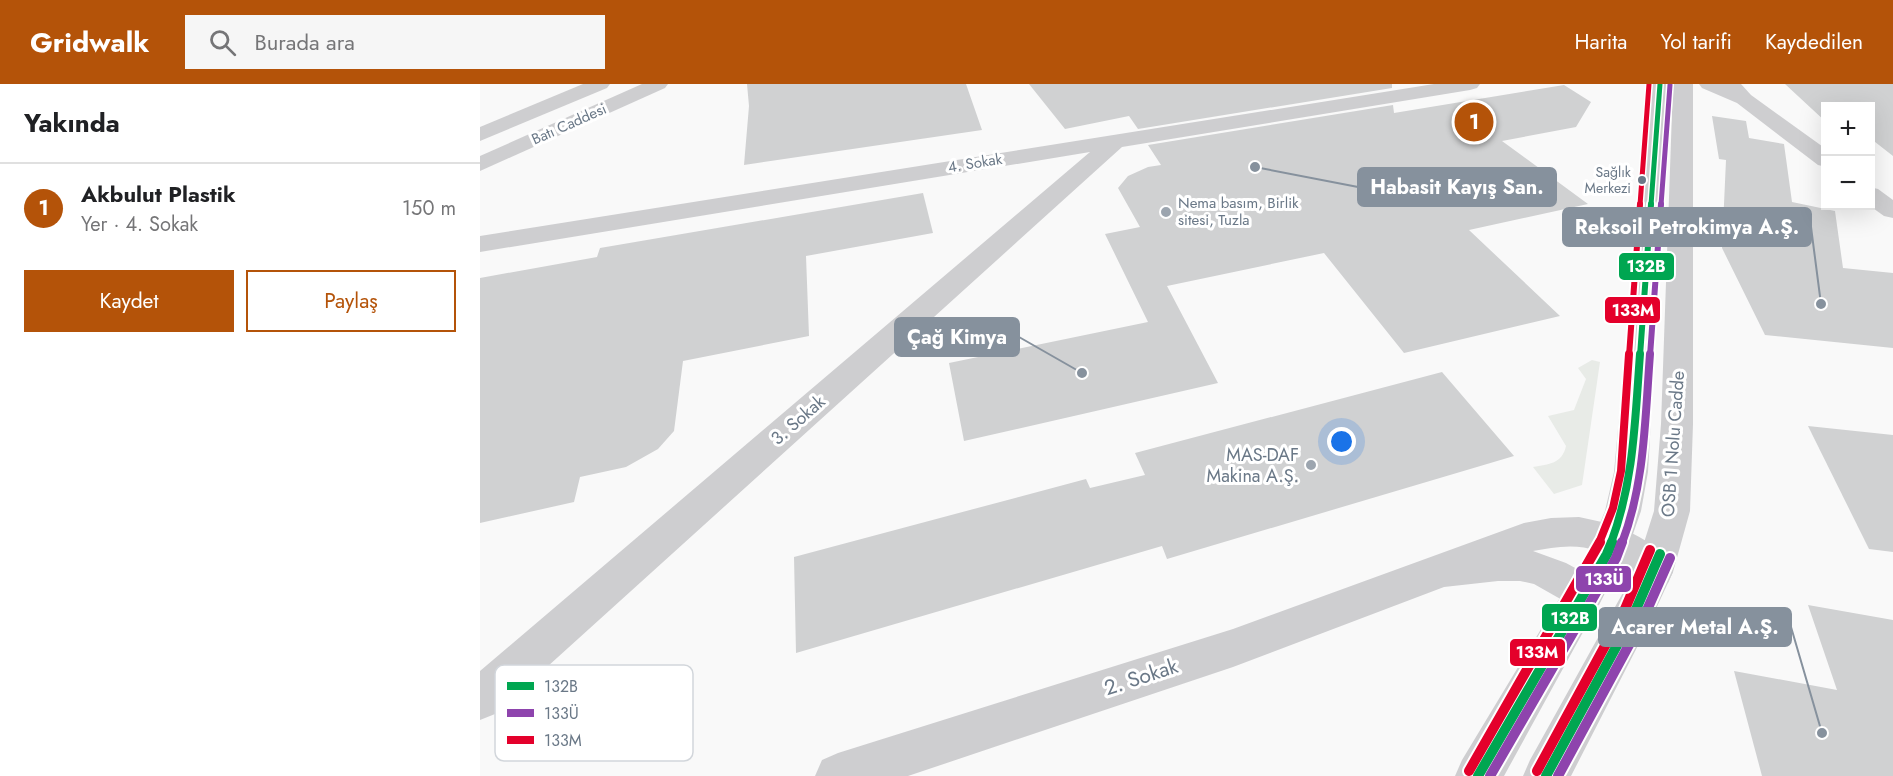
<!DOCTYPE html>
<html lang="tr">
<meta charset="utf-8">
<style>
body{margin:0;font-family:Jost,sans-serif;background:#f6f6f6;color:#202124}
.controls{position:absolute;right:18px;top:18px;display:grid;overflow:hidden;border-radius:0px;box-shadow:0 6px 24px #0002}
.controls button{width:54px;height:54px;display:grid;place-items:center;padding:0;border:0;border-bottom:2px solid #e0e0e0;background:#fff;color:#202124;font:30px sans-serif}
.you{position:absolute;left:862px;top:358px;width:21px;height:21px;margin:-15px;border:4px solid #fff;border-radius:50%;background:#1a73e8;box-shadow:0 0 0 9px #1a73e833}
.badge{display:grid;place-items:center;width:39px;height:39px;border-radius:50%;background:#b45309;color:#fff;font-size:20px;font-weight:700}
.pin{position:absolute;translate:-50% -50%;border:3px solid #fff;box-shadow:0 2px 6px #0006}
.list{margin:0;padding:0;list-style:none}
h2{display:flex;justify-content:space-between;align-items:center;height:78px;margin:0;padding:0 24px;font-size:26px}
h2 small{font-size:20px;font-weight:400;color:#757577}
.list li{display:grid;grid-template-columns:39px 1fr auto;gap:18px;align-items:center;box-sizing:border-box;height:90px;padding:0 24px;border-top:2px solid #e0e0e0}
.list b{display:block;font-size:22px;white-space:nowrap}
.list p{margin:0;font-size:20px;white-space:nowrap;color:#757577}
.list em{font-size:20px;font-style:normal;color:#757577}
.actions{display:flex;gap:12px;padding:18px 24px}
.actions a{flex:1;padding:14px 0;border:2px solid #b45309;border-radius:0px;text-align:center;font-size:21px;color:#b45309}
.actions .main{background:#b45309;color:#fff}
.icon{flex:none;width:33px;height:33px;fill:none;stroke:currentColor;stroke-width:2;stroke-linecap:round;stroke-linejoin:round}
.map{position:relative;flex:none;width:1413px;height:692px;overflow:hidden}
header{display:flex;align-items:center;gap:36px;box-sizing:border-box;height:84px;padding:0 30px;background:#b45309;color:#fff}
header strong{font-size:28px}
nav{display:flex;gap:33px;margin-inline-start:auto;font-size:21px}
.search{width:420px;height:54px;background:#f6f6f6;display:flex;align-items:center;gap:15px;box-sizing:border-box;padding:0 21px;border-radius:0px;color:#757577;font-size:22px}
main{display:flex}
aside{flex:1;background:#fff}
.map>svg:first-child{display:block}
</style>
<header>
<strong>Gridwalk</strong>
<div class="search"><svg class="icon" aria-label="search" viewBox="0 0 24 24"><circle cx="10" cy="10" r="6"/><path d="M15 15l6 6"/></svg>Burada ara</div>
<nav><a>Harita</a><a>Yol tarifi</a><a>Kaydedilen</a></nav>
</header>
<main>
<aside>
<h2>Yakında<small></small></h2>
<ul class="list">
<li><span class="badge">1</span><div><b>Akbulut Plastik</b><p>Yer · 4. Sokak</p></div><em>150 m</em></li>
</ul>
<div class="actions"><a class="main">Kaydet</a><a>Paylaş</a></div>
</aside>
<div class="map">
<svg width="1413" height="692" viewBox="0 0 1413 692">
<rect width="100%" height="100%" fill="#f9f9f9"/>
<path fill="#e8ebe7" d="M1112,276L1120,278L1102,401L1074,410L1053,383C1069,380 1082,380 1086,362L1068,332L1094,326L1106,295L1098,284Z"/>
<g fill="#d0d1d2">
<polygon points="267,0 486,0 502,46 264,81 269,22"/>
<polygon points="549,0 912,0 912,4 658,45 649,32 585,45"/>
<polygon points="1305,0 1413,0 1413,72 1390,54 1390,22 1346,22 1346,38"/>
<polygon points="1084,1 1111,18 1096,43 1022,57 1108,120 989,146 1080,232 924,269 844,169 687,202 738,299 484,357 469,279 668,238 625,150 660,143 638,104 648,92 668,83 681,81 668,61 913,21 914,29"/>
<polygon points="1232,32 1266,37 1269,54 1304,60 1312,118 1355,127 1363,184 1413,189 1413,264 1285,251 1242,164 1246,76 1239,75"/>
<polygon points="443,109 453,149 326,172 329,252 203,277 194,347 178,365 146,383 100,393 94,418 0,439 0,194 117,173 120,164"/>
<polygon points="962,288 1034,372 687,475 682,462 316,569 314,473 606,395 610,404 665,391 655,369"/>
<polygon points="1328,342 1413,351 1413,468 1389,465"/>
<polygon points="1328,521 1413,536 1413,692 1282,692 1254,587 1357,606"/>
</g>
<g fill="none" stroke-linecap="round" stroke-linejoin="round">
<g fill="#ceced0" fill-rule="evenodd">
<polygon points="954,0 1000,0 997,4 990,6 642,63 15,630 0,636 0,587 610,68 0,168 0,152"/>
<path d="M1099,433C1135,440 1176,452 1193,488L1188,499C1184,501 1178,504 1174,504C1160,505 1136,473 1117,467C1097,459 1073,463 1053,467L1086,479L1119,497L1125,509L1119,521L1105,526L1091,521L1054,500L1040,497H1018L964,503L753,583L428,692H335L342,676L358,669L753,545L1044,439L1071,434Z"/>
</g>
<g fill="#ceced0" fill-rule="evenodd">
<polygon points="103,0 130,0 127,4 0,57 0,43"/>
<polygon points="162,0 188,0 185,4 0,87 0,72"/>
<polygon points="1170,0 1190,0 1168,388 1161,427 1146,470 1024,692 975,692 982,676 1110,464 1125,427 1134,388"/>
<polygon points="1193,0 1213,0 1213,340 1210,427 1193,488 1168,542 1091,692 1043,692 1050,676 1155,487 1174,427 1181,340"/>
<polygon points="1219,0 1261,0 1271,11 1346,65 1346,83 1338,81 1257,19 1222,4"/>
<polygon points="1390,103 1398,105 1413,116 1413,134 1404,132 1390,122"/>
</g>
<g stroke="#fff" stroke-width="8">
<polyline id="bus-1-far3" points="1171,121 1180,0"/>
</g>
<g stroke="#fff" stroke-width="10">
<polyline id="bus-1-far2" points="1160,272 1171,120"/>
</g>
<g stroke="#fff" stroke-width="12">
<path id="bus-1-far1" d="M1131,459C1154,397 1155,336 1160,270"/>
</g>
<g stroke="#fff" stroke-width="14">
<g id="bus-1">
<polyline points="998,692 1127,470 1132,458"/>
<polyline points="1066,692 1154,530 1180,470"/>
</g>
</g>
<g stroke="#fff" stroke-width="8">
<polyline id="bus-2-far3" points="1181,121 1190,1"/>
</g>
<g stroke="#fff" stroke-width="10">
<polyline id="bus-2-far2" points="1170,272 1181,120"/>
</g>
<g stroke="#fff" stroke-width="12">
<path id="bus-2-far1" d="M1142,459C1165,399 1165,334 1170,270"/>
</g>
<g stroke="#fff" stroke-width="14">
<g id="bus-2">
<polyline points="1010,692 1136,474 1142,458"/>
<polyline points="1078,692 1163,535 1190,474"/>
</g>
</g>
<g stroke="#fff" stroke-width="8">
<polyline id="bus-3-far3" points="1160,121 1169,0"/>
</g>
<g stroke="#fff" stroke-width="10">
<polyline id="bus-3-far2" points="1149,272 1160,120"/>
</g>
<g stroke="#fff" stroke-width="12">
<polyline id="bus-3-far1" points="1119,459 1133,424 1141,387 1149,270"/>
</g>
<g stroke="#fff" stroke-width="14">
<g id="bus-3">
<polyline points="989,687 1120,458"/>
<polyline points="1057,687 1145,525 1170,466"/>
</g>
</g>
<use href="#bus-1-far3" stroke="#00a651" stroke-width="5"/>
<use href="#bus-1-far2" stroke="#00a651" stroke-width="6"/>
<use href="#bus-1-far1" stroke="#00a651" stroke-width="8"/>
<use href="#bus-1" stroke="#00a651" stroke-width="10"/>
<use href="#bus-2-far3" stroke="#8e44ad" stroke-width="5"/>
<use href="#bus-2-far2" stroke="#8e44ad" stroke-width="6"/>
<use href="#bus-2-far1" stroke="#8e44ad" stroke-width="8"/>
<use href="#bus-2" stroke="#8e44ad" stroke-width="10"/>
<use href="#bus-3-far3" stroke="#e4002b" stroke-width="5"/>
<use href="#bus-3-far2" stroke="#e4002b" stroke-width="6"/>
<use href="#bus-3-far1" stroke="#e4002b" stroke-width="8"/>
<use href="#bus-3" stroke="#e4002b" stroke-width="10"/>
</g>
<circle fill="#6a7887" stroke="#fff" stroke-width="2" cx="1162" cy="96" r="5"/>
<g fill="#9ca5af" stroke="#fff" stroke-width="2">
<circle cx="686" cy="128" r="6"/>
<circle cx="831" cy="381" r="6"/>
</g>
<g text-anchor="middle" dominant-baseline="central" stroke-width="6" stroke-linejoin="round" paint-order="stroke">
<g font-size="14" fill="#6a7887" stroke="#fff" text-anchor="end">
<text x="1151" y="88">Sağlık<tspan x="1151" dy="16">Merkezi</tspan></text>
</g>
<g font-size="15" fill="#6a7887" stroke="#fff">
<text transform="translate(89 40) rotate(-24)">Batı Caddesi</text>
<text transform="translate(495 79) rotate(-9)">4. Sokak</text>
</g>
<g font-size="15" fill="#6a7887" stroke="#fff" text-anchor="start">
<text x="698" y="119">Nema basım, Birlik<tspan x="698" dy="17">sitesi, Tuzla</tspan></text>
</g>
<g font-size="18" fill="#6a7887" stroke="#fff">
<text transform="translate(318 336) rotate(-41)">3. Sokak</text>
<text transform="translate(1193 360) rotate(-86)">OSB 1 Nolu Cadde</text>
</g>
<g font-size="18" fill="#6a7887" stroke="#fff" text-anchor="end">
<text x="819" y="371">MAS-DAF<tspan x="819" dy="21">Makina A.Ş.</tspan></text>
</g>
<g font-size="21" fill="#6a7887" stroke="#fff">
<text transform="translate(661 593) rotate(-18)">2. Sokak</text>
</g>
</g>
<rect x="15" y="581" width="198" height="96" rx="9" fill="#fff" stroke="#d2d6db" stroke-width="1.5"/>
<rect x="27" y="598" width="27" height="8" fill="#00a651"/>
<rect x="27" y="625" width="27" height="8" fill="#8e44ad"/>
<rect x="27" y="652" width="27" height="8" fill="#e4002b"/>
<g font-size="16" fill="#6a7887">
<text x="64" y="608">132B</text>
<text x="64" y="635">133Ü</text>
<text x="64" y="662">133M</text>
</g>
<path fill="none" stroke="#86919d" stroke-width="2" d="M775 83L878 103M1341 220L1331 143M602 289L539 253M1342 649L1311 543"/>
<g fill="#86919d" stroke="#fff" stroke-width="2">
<circle cx="775" cy="83" r="6"/>
<circle cx="1341" cy="220" r="6"/>
<circle cx="602" cy="289" r="6"/>
<circle cx="1342" cy="649" r="6"/>
</g>
<g fill="#86919d" stroke="#86919d" stroke-width="2">
<rect x="878" y="84" width="198" height="38" rx="6"/>
<rect x="1083" y="124" width="248" height="38" rx="6"/>
<rect x="415" y="234" width="124" height="38" rx="6"/>
<rect x="1119" y="524" width="192" height="38" rx="6"/>
</g>
<g font-size="20" text-anchor="middle" font-weight="bold" fill="#fff">
<text x="977" y="110">Habasit Kayış San.</text>
<text x="1207" y="150">Reksoil Petrokimya A.Ş.</text>
<text x="477" y="260">Çağ Kimya</text>
<text x="1215" y="550">Acarer Metal A.Ş.</text>
</g>
<g stroke="#fff" stroke-width="2">
<rect x="1138" y="168" width="57" height="29" rx="6" fill="#00a651"/>
<rect x="1124" y="212" width="57" height="28" rx="6" fill="#e4002b"/>
<rect x="1095" y="481" width="57" height="28" rx="6" fill="#8e44ad"/>
<rect x="1061" y="519" width="57" height="29" rx="6" fill="#00a651"/>
<rect x="1029" y="554" width="57" height="29" rx="6" fill="#e4002b"/>
</g>
<g font-size="16" text-anchor="middle" font-weight="bold" fill="#fff">
<text x="1166" y="188">132B</text>
<text x="1153" y="232">133M</text>
<text x="1124" y="501">133Ü</text>
<text x="1090" y="540">132B</text>
<text x="1057" y="574">133M</text>
</g>
</svg>
<div class="controls">
<button>+</button>
<button>−</button>
</div>
<div class="you"></div>
<div class="pin badge" style="left:994px;top:38px">1</div>
</div>
</main>
